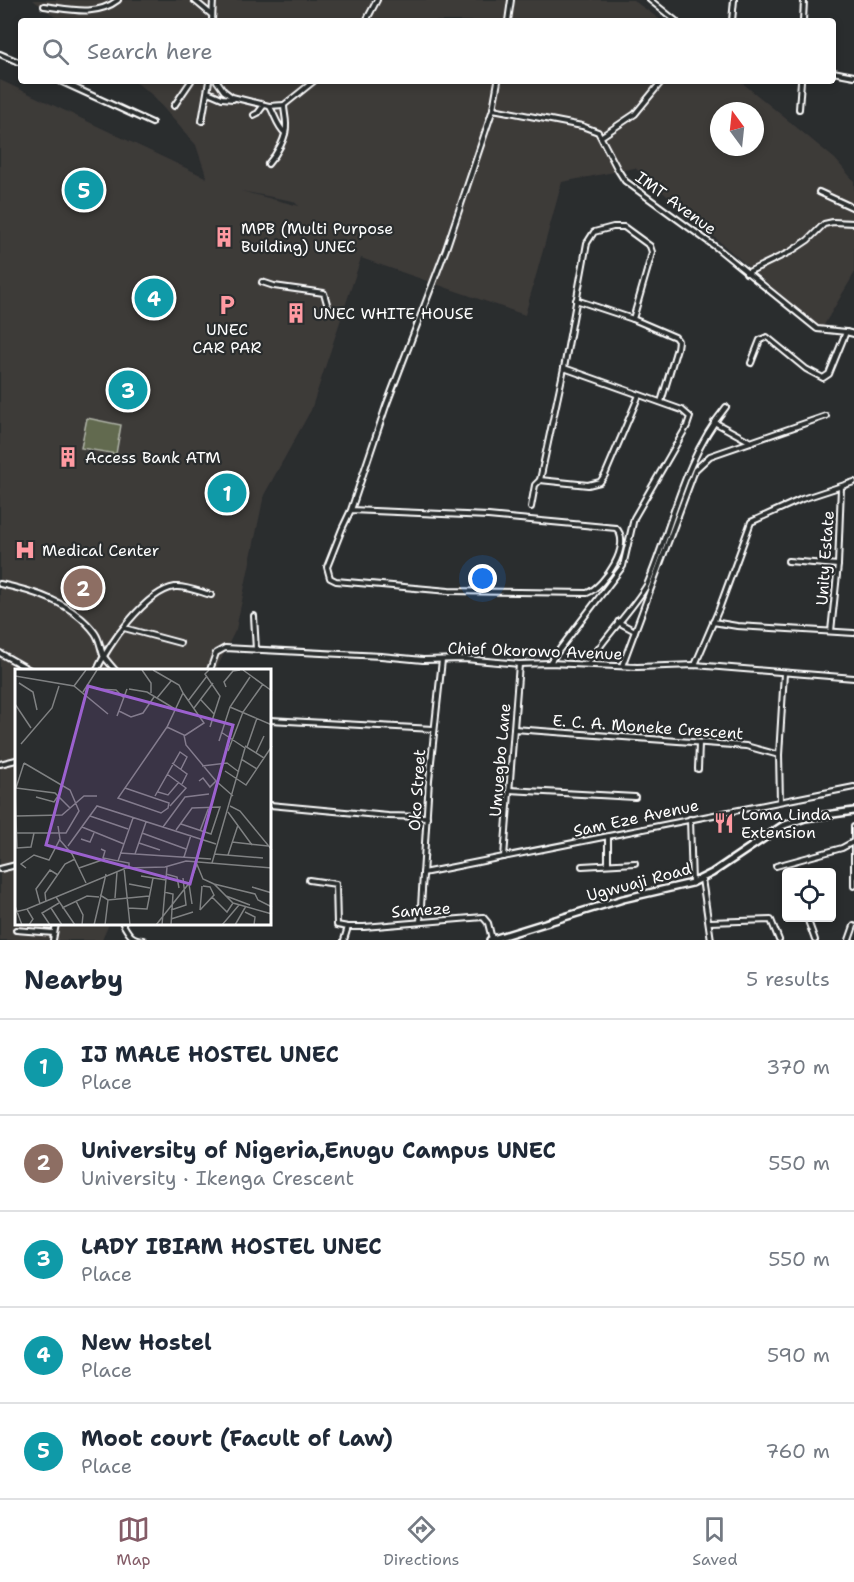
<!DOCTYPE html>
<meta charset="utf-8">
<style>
body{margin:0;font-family:"Shantell Sans",sans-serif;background:#f6f6f7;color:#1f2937}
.controls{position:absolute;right:18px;bottom:18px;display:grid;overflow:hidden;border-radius:6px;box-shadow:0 3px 9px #0003}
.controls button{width:54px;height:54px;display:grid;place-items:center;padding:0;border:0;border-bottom:2px solid #e0e1e3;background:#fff;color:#1f2937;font:30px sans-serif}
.compass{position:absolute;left:710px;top:102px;width:54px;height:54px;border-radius:50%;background:#fff;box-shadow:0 3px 9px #0003;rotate:345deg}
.you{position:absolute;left:483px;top:579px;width:21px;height:21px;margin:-15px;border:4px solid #fff;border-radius:50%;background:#1a73e8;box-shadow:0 0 0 9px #1a73e833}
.badge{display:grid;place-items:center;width:39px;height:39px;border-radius:50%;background:#845c67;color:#fff;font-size:20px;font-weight:700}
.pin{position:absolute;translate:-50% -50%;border:3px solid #fff;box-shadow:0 2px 6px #0006}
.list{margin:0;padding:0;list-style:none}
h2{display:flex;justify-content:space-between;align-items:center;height:78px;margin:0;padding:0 24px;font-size:26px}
h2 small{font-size:20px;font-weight:400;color:#747a83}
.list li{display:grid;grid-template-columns:39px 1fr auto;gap:18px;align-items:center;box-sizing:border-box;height:96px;padding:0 24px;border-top:2px solid #e0e1e3}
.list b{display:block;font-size:22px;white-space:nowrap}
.list p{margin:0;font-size:20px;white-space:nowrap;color:#747a83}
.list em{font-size:20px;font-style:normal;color:#747a83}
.icon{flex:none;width:33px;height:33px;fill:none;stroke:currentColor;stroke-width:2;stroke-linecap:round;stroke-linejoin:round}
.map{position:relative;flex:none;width:854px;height:940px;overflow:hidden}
.search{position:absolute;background:#fff;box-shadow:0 3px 9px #0003;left:18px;right:18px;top:18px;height:66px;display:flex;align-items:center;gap:15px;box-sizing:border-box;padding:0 21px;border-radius:6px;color:#747a83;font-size:22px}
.sheet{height:558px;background:#fff}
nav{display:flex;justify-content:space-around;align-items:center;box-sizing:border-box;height:84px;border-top:2px solid #e0e1e3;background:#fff;font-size:16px;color:#747a83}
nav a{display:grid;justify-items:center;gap:3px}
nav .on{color:#845c67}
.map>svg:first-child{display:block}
</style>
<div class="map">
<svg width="854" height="940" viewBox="0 0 854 940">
<rect width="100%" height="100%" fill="#2a2d2e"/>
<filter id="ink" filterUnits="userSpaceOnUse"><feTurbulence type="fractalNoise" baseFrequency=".0167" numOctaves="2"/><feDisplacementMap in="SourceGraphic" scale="12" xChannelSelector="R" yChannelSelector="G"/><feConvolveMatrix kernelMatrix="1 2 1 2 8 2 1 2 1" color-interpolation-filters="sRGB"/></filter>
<g filter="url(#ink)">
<g fill="#3d3a39" fill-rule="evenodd">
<polygon points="33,0 633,0 662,21 60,21"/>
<path d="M0,80L207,178L196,145L151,94L134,81H740L835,159L854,181V274L821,330L635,168L562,182L525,315L361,258L311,410L264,495L236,629L216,670H16V924H109L102,940H0ZM719,111H755V147H719ZM241,191L293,201L299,206Z"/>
</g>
<polygon fill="#626a50" stroke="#b0b4a8" stroke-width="1.5" points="87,418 121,425 116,454 81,448"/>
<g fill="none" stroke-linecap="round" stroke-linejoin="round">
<g stroke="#fff" stroke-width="8">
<g id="minor">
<polyline points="194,0 212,15"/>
<polyline points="650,0 676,21"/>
<path d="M44,6C69,9 96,17 118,0"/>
<polyline points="212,21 213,0"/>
<polyline points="366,21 377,0"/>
<polyline points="508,21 511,0"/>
<polyline points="732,21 734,0"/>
<polyline points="803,21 804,0"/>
<polyline points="0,54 21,63"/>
<polyline points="833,72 854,76"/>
<polyline points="60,81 152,123"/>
<polyline points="217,81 224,91 232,97 269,106 284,105 314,81"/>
<polyline points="208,92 222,98 233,99"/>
<polyline points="174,106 191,81"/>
<path d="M270,107C275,115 277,126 285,133"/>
<polyline points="493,109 582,126 598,132 618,170 625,181 717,248 817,329 846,332"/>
<polyline points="799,109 801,81"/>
<polyline points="254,115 258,113 264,105"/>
<polyline points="202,121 209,81"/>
<polyline points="602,136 635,114 662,81"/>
<path d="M268,164C277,154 287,137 286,124C286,117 284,112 284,105"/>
<polyline points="819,192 854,208"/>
<polyline points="746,273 790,252 808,240 824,224 833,222 854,223"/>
<polyline points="262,282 274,286 324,293 328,307"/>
<polyline points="576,300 633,319 675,337 678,341 677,348 661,402"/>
<polyline points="751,363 760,340 767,337 806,369 823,378 829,374 846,332 854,334"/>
<polyline points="714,422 751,442"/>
<polyline points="540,480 588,485 600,482 605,475 639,395"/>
<polyline points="531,507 535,485 540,480 564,368 587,243 594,232 613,227 624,227 650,246 652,252 650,260 633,319"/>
<path d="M351,510L488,516L616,528C633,544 604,587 587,593L449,591L336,581L330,578L327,567L342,529L351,510L386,406L446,249L493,109L498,81"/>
<polyline points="788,561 838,565"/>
<path d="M0,584C34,591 73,603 95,633C100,640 100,647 103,655C106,660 111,665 115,670"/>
<polyline points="254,616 256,650"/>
<polyline points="618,622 635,631"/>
<polyline points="713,622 737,626 854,633"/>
<polyline points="124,628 180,643"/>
<polyline points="831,631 838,565 841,487"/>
<polyline points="0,653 30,670"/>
<polyline points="550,662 623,566 634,518 687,426 690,417 682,410 564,368"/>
<path d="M588,664C605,636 630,613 647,585C673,524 683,460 726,407"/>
<polyline points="695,665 719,609 751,522 802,499 854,482"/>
<polyline points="622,666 695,470 710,456 826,416"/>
<path d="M97,670C107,646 146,591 175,587C186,586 200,592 211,595"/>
<polyline points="210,670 216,653 225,648 381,656 423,660 465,659 519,664 550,663 637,667 695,665 854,678"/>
<polyline points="270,720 433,729"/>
<polyline points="514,729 746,746 779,755"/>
<polyline points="0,764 16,760"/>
<polyline points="698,769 699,744"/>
<polyline points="509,790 635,797"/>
<polyline points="780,801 779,755 784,673"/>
<polyline points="270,805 388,816 427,817"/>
<polyline points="690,819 692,883"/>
<polyline points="854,827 854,886"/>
<polyline points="608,838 608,864"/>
<polyline points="504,857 519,664"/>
<polyline points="582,866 635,863"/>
<polyline points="776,866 842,848 853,842"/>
<polyline points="0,869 16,865"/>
<polyline points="423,873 854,787"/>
<polyline points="702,879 711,940"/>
<polyline points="309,880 336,884 337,925 348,927 364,927 483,917 488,923 492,939"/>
<polyline points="807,918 815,940"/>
<polyline points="420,922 429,780 442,660"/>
<polyline points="709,922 771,920 779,940"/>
<path d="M123,924C129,934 131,939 143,940"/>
<polyline points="16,930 54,933"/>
<polyline points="53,940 56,924"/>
<polyline points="344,940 348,927"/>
<polyline points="849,940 854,926"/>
</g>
</g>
<g stroke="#fff" stroke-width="10">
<polyline id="secondary" points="490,940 623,899 692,883 712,873 782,826 805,818 854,811"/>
</g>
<use href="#minor" stroke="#2a2d2e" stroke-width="4"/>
<use href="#secondary" stroke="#2a2d2e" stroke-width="5"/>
</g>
</g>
<defs>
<g id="building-bare" transform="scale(1.62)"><path d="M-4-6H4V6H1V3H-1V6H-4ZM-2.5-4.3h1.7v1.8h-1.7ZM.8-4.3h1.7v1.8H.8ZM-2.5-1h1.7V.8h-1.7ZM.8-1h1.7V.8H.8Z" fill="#ff9aa2" stroke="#2a2d2e" stroke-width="2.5" paint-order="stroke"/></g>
<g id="parking-bare" transform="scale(1.62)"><path d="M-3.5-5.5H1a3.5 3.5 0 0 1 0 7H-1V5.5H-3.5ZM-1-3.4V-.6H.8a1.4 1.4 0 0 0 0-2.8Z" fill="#ff9aa2" stroke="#2a2d2e" stroke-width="2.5" paint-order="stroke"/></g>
<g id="hospital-bare" transform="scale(1.62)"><path d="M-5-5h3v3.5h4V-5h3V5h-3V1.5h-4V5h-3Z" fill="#ff9aa2" stroke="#2a2d2e" stroke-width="2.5" paint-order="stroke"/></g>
<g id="restaurant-bare" transform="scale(1.62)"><path d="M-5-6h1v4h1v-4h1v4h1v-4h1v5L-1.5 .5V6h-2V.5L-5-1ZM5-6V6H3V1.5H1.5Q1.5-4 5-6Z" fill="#ff9aa2" stroke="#2a2d2e" stroke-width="2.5" paint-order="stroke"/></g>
</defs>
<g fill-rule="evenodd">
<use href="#building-bare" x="224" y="237"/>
<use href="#parking-bare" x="227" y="305"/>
<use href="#building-bare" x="296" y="313"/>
<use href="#building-bare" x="68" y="457"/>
<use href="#hospital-bare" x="25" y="550"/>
<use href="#restaurant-bare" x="724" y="823"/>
</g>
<g text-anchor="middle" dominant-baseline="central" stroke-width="4.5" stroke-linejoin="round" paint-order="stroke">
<g font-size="16" fill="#fff" stroke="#2a2d2e">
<text transform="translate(676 203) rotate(36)">IMT Avenue</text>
<text transform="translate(825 558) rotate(-86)">Unity Estate</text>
<text transform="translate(535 651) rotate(2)">Chief Okorowo Avenue</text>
<text transform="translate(648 727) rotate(4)">E. C. A. Moneke Crescent</text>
<text transform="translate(500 760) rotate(-85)">Umuegbo Lane</text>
<text transform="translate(417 790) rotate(-86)">Oko Street</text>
<text transform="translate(636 818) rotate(-12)">Sam Eze Avenue</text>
<text transform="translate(639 882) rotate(-15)">Ugwuaji Road</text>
<text transform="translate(421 910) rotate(-4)">Sameze</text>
</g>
<g font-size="16" fill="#fff" stroke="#2a2d2e" text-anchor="start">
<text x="241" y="228">MPB (Multi Purpose<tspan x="241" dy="18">Building) UNEC</tspan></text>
<text x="313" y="313">UNEC WHITE HOUSE</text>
<text x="227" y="329" text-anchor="middle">UNEC<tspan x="227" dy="18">CAR PAR</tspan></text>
<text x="85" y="457">Access Bank ATM</text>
<text x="42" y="550">Medical Center</text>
<text x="741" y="814">Loma Linda<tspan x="741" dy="18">Extension</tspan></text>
</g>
</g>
<g transform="translate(15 669)">
<rect width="256" height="256" fill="#2a2d2e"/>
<path fill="none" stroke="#7f8182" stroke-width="1.5" d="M127,1L136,14V24M194,1L190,5L205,27L195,58M228,1L257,22M0,7L59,17L93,45M4,14L18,23L22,41M59,17L71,1M211,18L209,13L218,2L225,1M81,20L101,21L109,29M114,20L132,23L160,40M68,23L82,1M168,24L189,54L169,67M142,29L156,12M186,31L199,45M173,32L192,7M0,35L16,59M215,38L257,56M179,39L198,14M104,42L116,48L128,44L139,28M102,47L112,20M152,58L169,66L171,76L201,112M204,72L215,38L235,8M6,75L37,39L44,17M230,77L249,89M232,78L242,49M213,82L228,43L248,15M241,84L249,67M226,90L242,100M157,94L172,105L167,115M187,97L212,94L224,103M210,102L231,116L257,77M152,105L171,119L155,137M184,112L188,109L195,118L201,112L218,127M1,119L40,124L55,139M1,119L9,94M110,119L154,134L153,139L146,144L103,129L152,58L168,24L164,16L138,1M0,121L2,179L16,178L19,164M143,123L153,126L164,113M140,127L165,83L172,88L166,100M21,128L39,133L43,127M215,137L225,142L257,181M213,143L237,176M1,147L47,146L69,127H82M75,147L113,160M67,158L109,175M148,158L170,128L194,125M161,161L177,139L205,138L196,165L166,155M185,162L194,138M0,164H51L64,142L55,121L9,94M127,164L171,180M44,170L57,185L71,214M66,170L75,173L79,164M217,173L253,177M124,174L145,181M53,177L82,137L201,175M86,180L90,182L88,189L114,194V198M105,184L196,190M120,185L131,153M199,185L248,189M213,186L223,156M169,188L176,166M103,192L118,149M181,193L188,210L199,215L218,234L257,245M197,194L230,79L206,63M11,199L6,195L19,186L34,191L45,170L43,157M64,199L90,190M109,199L115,256M151,205L162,208L164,219M126,207L151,211M114,215L135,219M174,215L177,235M199,215L240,225L243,231L257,238M237,218L257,224M149,223L158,225L156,256M85,226L93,231L134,227M211,227L235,236M41,228L60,256M197,228L212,243L218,234M100,229L102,203M61,232L68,246L67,256M31,233L30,224L50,195L60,190M25,235L21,220L35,201L43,206M0,237L7,256M36,239L47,256M47,239L72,227L84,228M113,239L132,240L138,209M12,240L111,199L150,198L171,192L257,199M156,241L171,236L168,209M185,241L199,226L195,218L188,217M185,241L187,217M0,243L12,240L18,250L14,256M230,243L240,248L239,256M156,250L178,243M35,256L27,244L44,234M79,256L91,205M90,256L93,231M141,256L175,213L182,195M147,256L152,198M207,256L224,236M220,256L231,237"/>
<path fill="#9c61cf" fill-opacity="0.15" stroke="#9c61cf" stroke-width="3" d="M73,17L218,56L175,215L31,176Z"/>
<rect width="256" height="256" fill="none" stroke="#fff" stroke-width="3"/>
</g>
</svg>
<div class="controls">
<button><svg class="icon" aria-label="locate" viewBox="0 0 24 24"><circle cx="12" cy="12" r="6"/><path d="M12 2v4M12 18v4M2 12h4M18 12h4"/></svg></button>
</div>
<svg class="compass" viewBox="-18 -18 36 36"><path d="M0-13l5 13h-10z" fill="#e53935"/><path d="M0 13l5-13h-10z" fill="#747a83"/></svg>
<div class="you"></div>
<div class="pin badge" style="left:227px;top:493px;background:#0f9aa8">1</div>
<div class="pin badge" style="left:83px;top:588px;background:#8d6e63">2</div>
<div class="pin badge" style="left:128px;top:390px;background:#0f9aa8">3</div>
<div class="pin badge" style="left:154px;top:298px;background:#0f9aa8">4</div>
<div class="pin badge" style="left:84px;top:190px;background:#0f9aa8">5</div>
<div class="search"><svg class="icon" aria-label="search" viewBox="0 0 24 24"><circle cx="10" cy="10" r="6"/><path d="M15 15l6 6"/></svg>Search here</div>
</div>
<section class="sheet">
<h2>Nearby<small>5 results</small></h2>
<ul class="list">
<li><span class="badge" style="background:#0f9aa8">1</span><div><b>IJ MALE HOSTEL UNEC</b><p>Place</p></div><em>370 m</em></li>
<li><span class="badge" style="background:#8d6e63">2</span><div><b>University of Nigeria,Enugu Campus UNEC</b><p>University · Ikenga Crescent</p></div><em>550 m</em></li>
<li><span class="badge" style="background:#0f9aa8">3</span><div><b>LADY IBIAM HOSTEL UNEC</b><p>Place</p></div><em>550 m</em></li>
<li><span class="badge" style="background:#0f9aa8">4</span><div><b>New Hostel</b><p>Place</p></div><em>590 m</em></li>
<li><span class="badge" style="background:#0f9aa8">5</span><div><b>Moot court (Facult of Law)</b><p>Place</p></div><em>760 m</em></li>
</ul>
</section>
<nav>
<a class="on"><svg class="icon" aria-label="map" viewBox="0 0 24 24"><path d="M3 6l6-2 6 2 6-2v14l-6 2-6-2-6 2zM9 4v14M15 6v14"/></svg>Map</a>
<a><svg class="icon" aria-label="directions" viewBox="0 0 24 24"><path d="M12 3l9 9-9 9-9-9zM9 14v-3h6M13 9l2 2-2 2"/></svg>Directions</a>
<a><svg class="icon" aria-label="saved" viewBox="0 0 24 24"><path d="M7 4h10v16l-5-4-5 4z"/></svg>Saved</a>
</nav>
